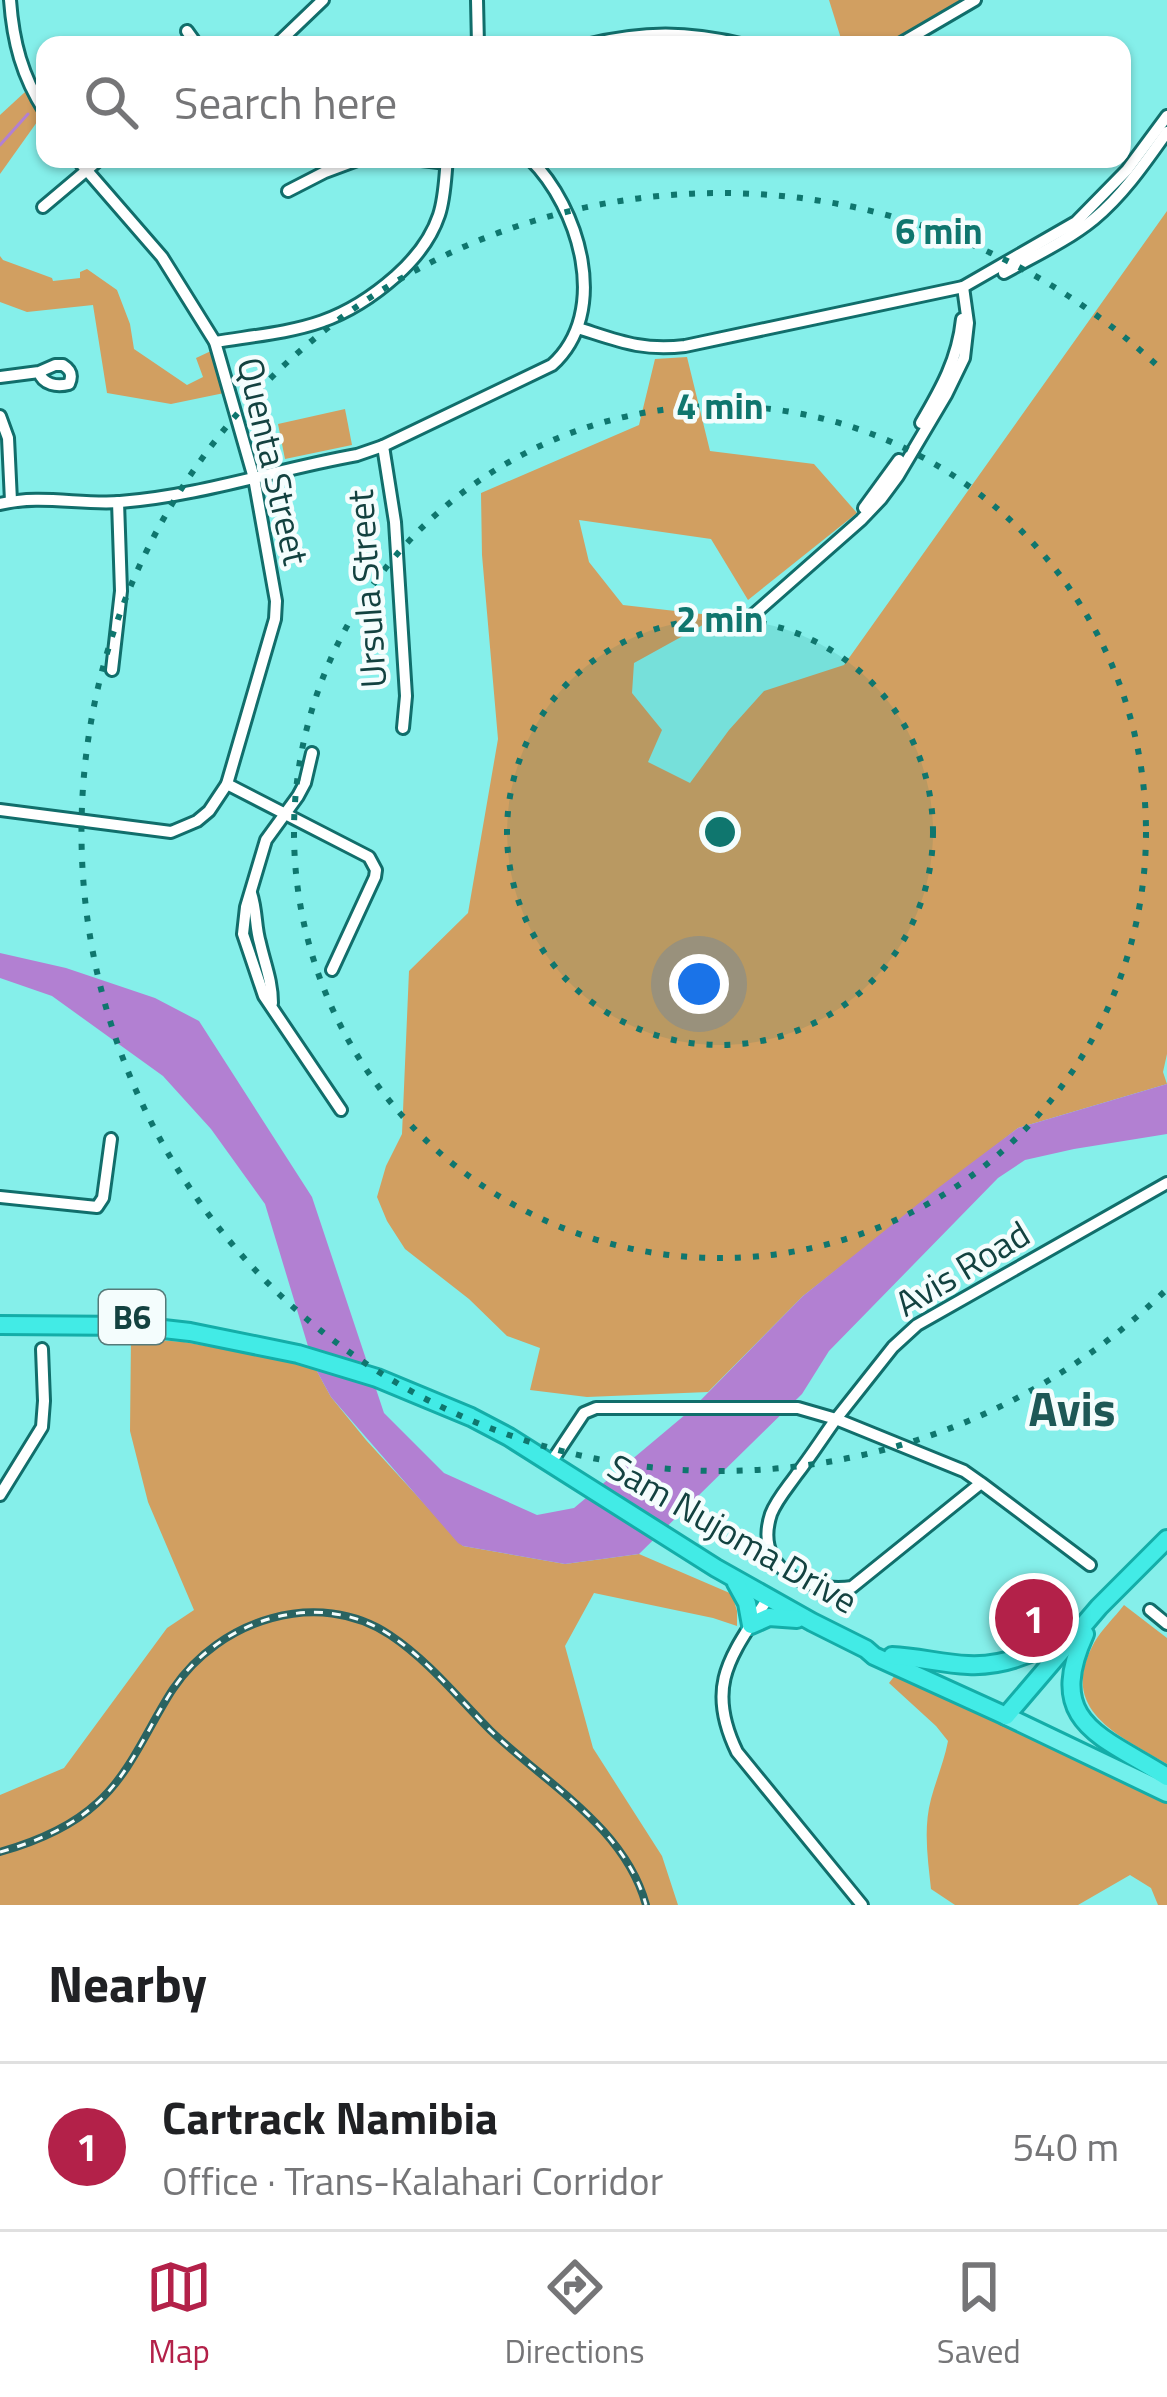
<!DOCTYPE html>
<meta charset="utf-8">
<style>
body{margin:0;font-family:"Titillium Web",sans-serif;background:#f6f6f6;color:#202124}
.you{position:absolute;left:699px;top:984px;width:42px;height:42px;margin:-30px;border:9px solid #fff;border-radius:50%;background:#1a73e8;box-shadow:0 0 0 18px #1a73e833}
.badge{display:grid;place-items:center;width:78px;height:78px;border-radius:50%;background:#b32149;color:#fff;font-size:39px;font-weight:700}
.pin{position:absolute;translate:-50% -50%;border:6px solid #fff;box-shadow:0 3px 12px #0006}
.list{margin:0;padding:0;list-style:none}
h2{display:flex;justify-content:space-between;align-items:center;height:156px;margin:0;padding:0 48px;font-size:51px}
h2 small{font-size:39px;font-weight:400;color:#757577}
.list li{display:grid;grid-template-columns:78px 1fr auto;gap:36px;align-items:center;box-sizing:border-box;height:168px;padding:0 48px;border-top:3px solid #e0e0e0}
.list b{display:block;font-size:45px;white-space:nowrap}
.list p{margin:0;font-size:39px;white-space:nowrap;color:#757577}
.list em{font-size:39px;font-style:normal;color:#757577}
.icon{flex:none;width:66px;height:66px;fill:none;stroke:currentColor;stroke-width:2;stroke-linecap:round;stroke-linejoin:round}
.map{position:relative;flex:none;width:1167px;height:1905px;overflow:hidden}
.search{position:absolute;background:#fff;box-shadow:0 3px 9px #0004;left:36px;right:36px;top:36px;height:132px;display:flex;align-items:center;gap:30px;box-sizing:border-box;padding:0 42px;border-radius:24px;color:#757577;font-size:45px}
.sheet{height:324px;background:#fff}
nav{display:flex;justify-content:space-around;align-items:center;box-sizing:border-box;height:168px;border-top:3px solid #e0e0e0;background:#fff;font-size:33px;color:#757577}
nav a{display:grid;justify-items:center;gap:6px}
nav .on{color:#b32149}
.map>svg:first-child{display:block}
</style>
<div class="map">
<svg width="1167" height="1905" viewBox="0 0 1167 1905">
<rect width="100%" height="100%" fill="#85efea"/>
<g fill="#d19f61">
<polygon points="829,0 975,0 898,45 843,45"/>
<polygon points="25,92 42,115 0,174 0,115"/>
<polygon points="1167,211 1167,1054 1163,1072 1167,1084 1018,1128 803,1296 708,1392 587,1397 530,1390 540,1348 507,1336 469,1299 405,1249 387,1221 377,1197 386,1166 402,1134 409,971 468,913 498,739 482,555 481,493 639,425 655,359 687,357 710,451 814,464 857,513 748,600 711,539 579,520 589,562 623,605 719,616 634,663 632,693 662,730 648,762 690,783 729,730 764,691 844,665"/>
<polygon points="0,256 3,260 52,278 53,281 80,278 80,272 87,269 117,290 130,324 134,349 187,385 203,377 196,358 211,351 229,392 171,404 107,393 93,305 27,312 0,302"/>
<polygon points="345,409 352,445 285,459 278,424"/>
<polygon points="131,1338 184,1342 314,1366 331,1397 366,1440 463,1546 565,1564 639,1554 732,1594 737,1611 737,1626 713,1618 594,1593 565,1646 593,1748 662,1856 678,1905 0,1905 0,1795 64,1768 167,1628 194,1610 148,1502 130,1431"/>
<path d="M1124,1605L1167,1638V1764C1118,1735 1057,1710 1094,1643C1101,1630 1115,1617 1124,1605Z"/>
<path d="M896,1674L1167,1799V1905H1158L1151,1888L1130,1875L1078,1905H955L931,1889C928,1860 923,1829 931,1799C936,1780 944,1762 948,1741L936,1726L889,1683Z"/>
</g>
<polygon fill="#b280d2" points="0,953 66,968 155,998 199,1021 312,1197 384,1413 444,1473 537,1515 574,1508 692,1409 803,1296 938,1188 1018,1128 1167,1084 1167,1134 1074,1149 1025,1160 998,1178 829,1351 802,1394 639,1554 565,1564 463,1546 458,1543 331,1397 314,1366 265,1204 211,1129 163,1076 52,996 0,978"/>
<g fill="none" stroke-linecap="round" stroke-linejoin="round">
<polyline stroke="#b280d2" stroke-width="3" points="0,145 28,114"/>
<g stroke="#116e6b" stroke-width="16">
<g id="minor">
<path d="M10,0C13,42 22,76 45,112"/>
<polyline points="477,0 478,45"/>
<polyline points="187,31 197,45"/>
<polyline points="276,45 323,0"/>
<path d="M586,45C644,31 687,31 745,45"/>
<polyline points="898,45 975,0"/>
<polyline points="413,159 447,163"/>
<polyline points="288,191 325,172 360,159"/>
<polyline points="43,207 100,159"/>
<path d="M1004,273C1034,256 1067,241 1094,219C1123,195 1145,163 1167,132"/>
<path d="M578,328C619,341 641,351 685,346L963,287L1076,222L1127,170L1167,116"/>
<path d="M215,342C292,330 335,330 396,276C415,259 431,239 439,215C445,197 445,177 447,159"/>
<path d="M0,377L39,372L55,365H63C71,370 73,375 69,384C57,387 43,385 39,372"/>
<polyline points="0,416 8,438 11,501"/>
<path d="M921,423C941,389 958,359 962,319"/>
<polyline points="383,446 395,522 406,696 403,728"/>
<path d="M0,504C40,494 80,505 120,502C200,496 278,469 357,455L383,446L552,365C611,312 579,207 530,159"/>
<polyline points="864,508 899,460"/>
<polyline points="744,623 861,520 881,499 898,476 946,395 964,358 968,323 963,287"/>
<polyline points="112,670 121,591 118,502"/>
<polyline points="312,753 305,783 298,796 266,840 246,907 243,934 264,996 341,1110"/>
<polyline points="227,784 369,857 376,870 375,877 332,970"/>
<polyline points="0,810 171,832 197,821 209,811 227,784 275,619 276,601 254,478 215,342 162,257 77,159"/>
<path d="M251,893C257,911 255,927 260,943C265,965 272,981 272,1003"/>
<polyline points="0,1197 97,1207 103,1198 111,1139"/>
<polyline points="550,1464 584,1413 596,1408 798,1408 836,1419 893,1347 917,1325 1167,1183"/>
<path d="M981,1483L852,1587C807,1593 753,1569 771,1514C777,1499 788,1487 797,1474C811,1456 823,1437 836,1419L964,1471L981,1483L1090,1565"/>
<polyline points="0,1495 42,1427 44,1401 42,1349"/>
<path d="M768,1598C732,1655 704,1684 737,1752L862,1905"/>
<polyline points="1150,1610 1167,1624"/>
</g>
</g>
<g stroke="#13ada8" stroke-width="22">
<polyline id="primary" points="1006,1716 1167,1793"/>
</g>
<g stroke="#13ada8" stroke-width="22">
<g id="trunk">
<polyline points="0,1325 137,1326 190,1332 298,1354 377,1378 471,1417 509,1437 716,1568 812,1622 866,1649 874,1656 1006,1716 1099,1607 1167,1539"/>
<polyline points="736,1583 747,1603 751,1625 769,1617 797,1619"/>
<path d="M1085,1634C1044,1724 1103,1736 1167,1777"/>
<path d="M892,1656C918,1657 942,1664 968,1665C1007,1667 1043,1650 1073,1628"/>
</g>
</g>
<use href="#minor" stroke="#fff" stroke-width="10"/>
<use href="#primary" stroke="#71f0ec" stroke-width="16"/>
<use href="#trunk" stroke="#42ebe6" stroke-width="16"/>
<g stroke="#296361" stroke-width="8">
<path id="rail" d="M0,1852C35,1842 70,1828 97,1803C131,1773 149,1725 173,1689C219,1620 318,1587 390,1635C429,1661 458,1698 490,1730C545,1783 625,1827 646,1905"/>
</g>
<use href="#rail" stroke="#f4fdfd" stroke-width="3" stroke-dasharray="9" stroke-linecap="butt"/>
</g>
<circle cx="720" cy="832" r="213" fill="#0f766e" fill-opacity=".12"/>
<g fill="none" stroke="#0f766e" stroke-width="6" stroke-dasharray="6 12">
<circle cx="720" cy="832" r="213"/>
<circle cx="720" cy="832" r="426"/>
<path d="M1164 1292A639 639 0 1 1 1164 372"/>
</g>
<g text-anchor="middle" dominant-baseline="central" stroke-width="9" stroke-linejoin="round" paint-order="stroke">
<rect fill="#f4fdfd" stroke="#567a79" stroke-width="3" x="99" y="1290" width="66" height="54" rx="9"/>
<g font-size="33" font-weight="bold" fill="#134240">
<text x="132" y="1317">B6</text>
</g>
<g font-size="36" fill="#134240" stroke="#f4fdfd">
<text transform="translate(274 461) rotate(77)">Quenta Street</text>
<text transform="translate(366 589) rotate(-94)">Ursula Street</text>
<text transform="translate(962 1268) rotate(-31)">Avis Road</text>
<text transform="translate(733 1533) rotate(30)">Sam Nujoma Drive</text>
</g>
<g font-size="48" font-weight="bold" fill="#1d5856" stroke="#f4fdfd">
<text x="1072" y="1408">Avis</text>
</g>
</g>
<circle cx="720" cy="832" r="18" fill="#0f766e" stroke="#f4fdfd" stroke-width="6"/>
<g font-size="36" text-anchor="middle" font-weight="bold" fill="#0f766e" stroke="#f4fdfd" stroke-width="9" stroke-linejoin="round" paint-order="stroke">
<text x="939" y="244">6 min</text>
<text x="720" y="419">4 min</text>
<text x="720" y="632">2 min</text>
</g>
</svg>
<div class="you"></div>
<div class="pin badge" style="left:1034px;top:1618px">1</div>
<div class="search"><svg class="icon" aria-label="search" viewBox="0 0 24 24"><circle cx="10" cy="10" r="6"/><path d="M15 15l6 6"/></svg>Search here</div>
</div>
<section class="sheet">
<h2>Nearby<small></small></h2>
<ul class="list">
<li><span class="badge">1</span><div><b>Cartrack Namibia</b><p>Office · Trans-Kalahari Corridor</p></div><em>540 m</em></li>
</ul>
</section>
<nav>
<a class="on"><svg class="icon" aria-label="map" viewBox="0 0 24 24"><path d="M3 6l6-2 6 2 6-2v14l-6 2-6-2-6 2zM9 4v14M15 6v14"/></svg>Map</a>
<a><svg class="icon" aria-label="directions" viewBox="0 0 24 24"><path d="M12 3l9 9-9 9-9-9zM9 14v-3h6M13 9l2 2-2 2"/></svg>Directions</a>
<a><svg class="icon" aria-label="saved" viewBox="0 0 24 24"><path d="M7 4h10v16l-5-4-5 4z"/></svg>Saved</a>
</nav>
